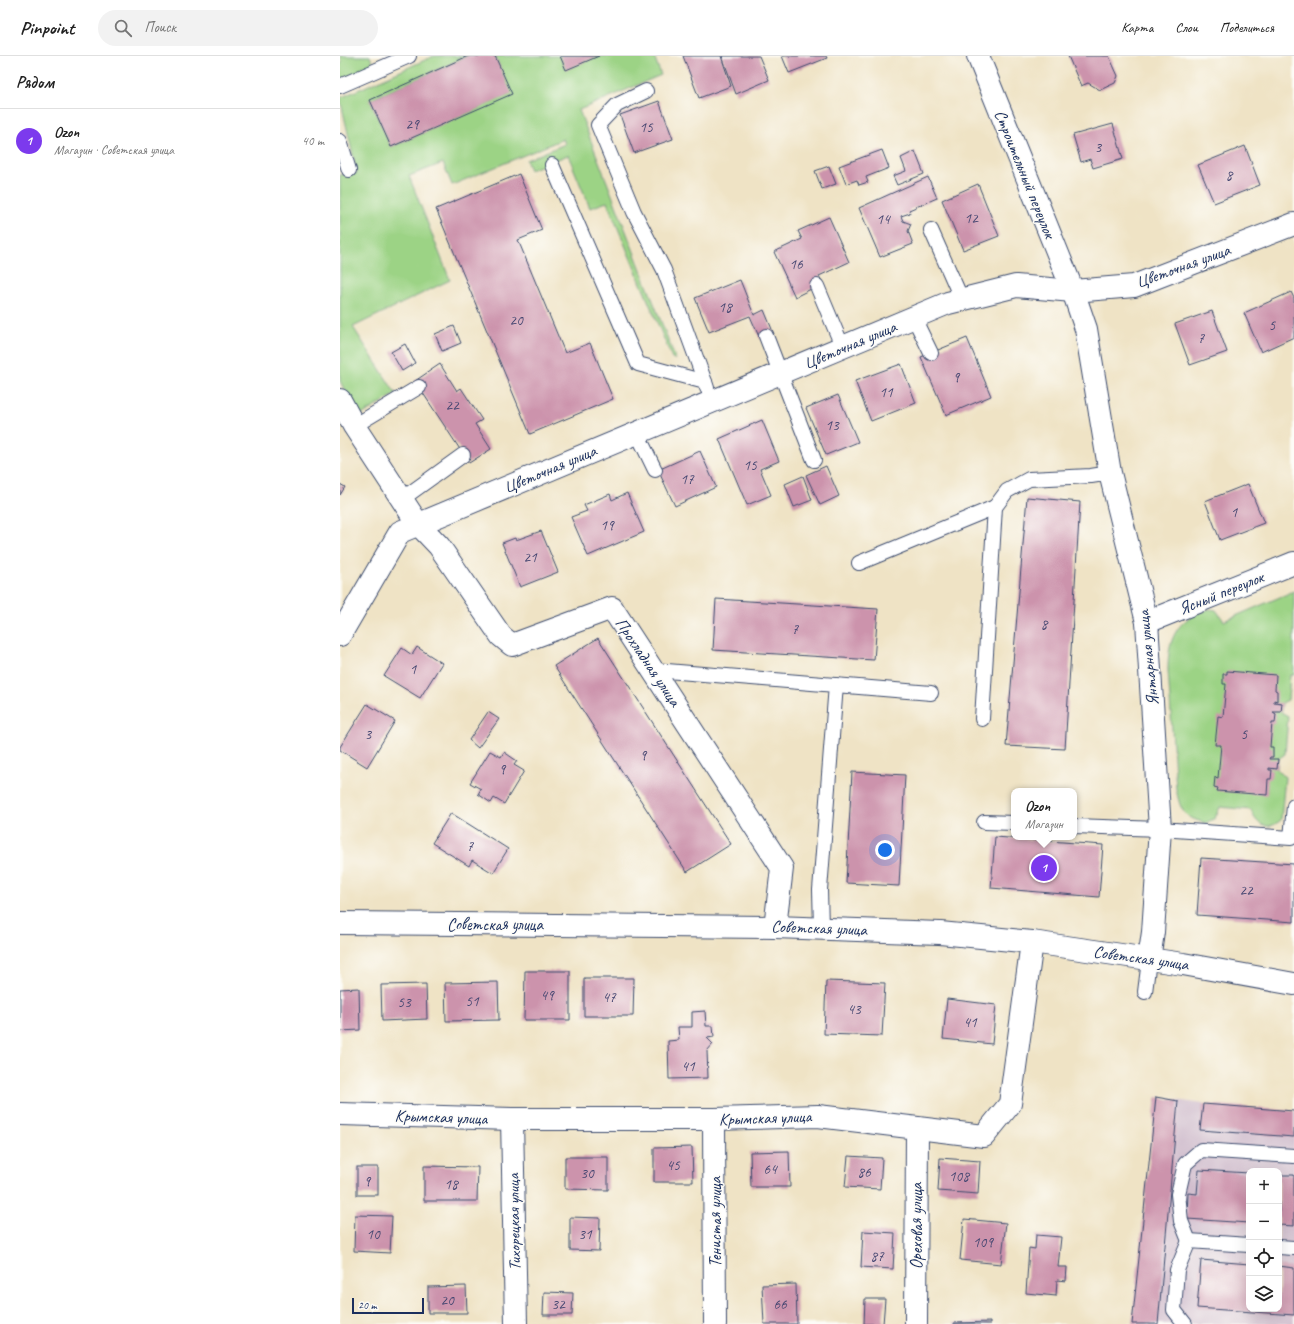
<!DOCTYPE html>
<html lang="ru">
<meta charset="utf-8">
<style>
body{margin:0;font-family:Caveat,sans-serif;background:#f2f2f2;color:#222}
.controls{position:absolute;right:12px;bottom:12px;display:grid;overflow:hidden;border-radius:8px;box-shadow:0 4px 16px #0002}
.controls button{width:36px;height:36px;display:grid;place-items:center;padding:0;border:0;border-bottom:1px solid #e0e0e0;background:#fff;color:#222;font:20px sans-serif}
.scale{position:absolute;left:12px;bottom:10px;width:72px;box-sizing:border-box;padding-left:4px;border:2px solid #1b2f5e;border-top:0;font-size:11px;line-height:14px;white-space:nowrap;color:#1b2f5e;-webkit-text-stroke:3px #fdfcf7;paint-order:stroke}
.you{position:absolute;left:545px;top:794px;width:14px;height:14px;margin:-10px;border:3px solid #fff;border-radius:50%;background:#1a73e8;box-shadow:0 0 0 6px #1a73e833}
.badge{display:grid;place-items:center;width:26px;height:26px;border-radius:50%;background:#7c3aed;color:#fff;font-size:13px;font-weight:700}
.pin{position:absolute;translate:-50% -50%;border:2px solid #fff;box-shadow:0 1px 4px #0006}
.popup{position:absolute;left:671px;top:732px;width:66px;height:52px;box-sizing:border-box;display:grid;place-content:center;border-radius:8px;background:#fff;filter:drop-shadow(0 1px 3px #0005);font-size:13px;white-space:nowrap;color:#767676}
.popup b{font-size:15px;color:#222}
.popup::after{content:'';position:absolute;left:50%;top:100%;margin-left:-8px;border:8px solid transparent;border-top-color:#fff}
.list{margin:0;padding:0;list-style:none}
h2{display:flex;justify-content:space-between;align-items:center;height:52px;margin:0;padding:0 16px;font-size:17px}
h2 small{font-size:13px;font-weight:400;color:#767676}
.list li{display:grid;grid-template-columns:26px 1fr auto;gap:12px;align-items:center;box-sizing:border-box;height:64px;padding:0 16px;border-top:1px solid #e0e0e0}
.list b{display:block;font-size:15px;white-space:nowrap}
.list p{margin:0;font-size:13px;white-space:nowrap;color:#767676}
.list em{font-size:13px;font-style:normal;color:#767676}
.icon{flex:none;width:22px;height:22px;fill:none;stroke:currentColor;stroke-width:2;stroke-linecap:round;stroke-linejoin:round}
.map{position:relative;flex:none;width:954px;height:1268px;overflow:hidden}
header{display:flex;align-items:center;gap:24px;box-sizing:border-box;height:56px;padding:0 20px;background:#fff;border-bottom:1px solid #e0e0e0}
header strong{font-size:19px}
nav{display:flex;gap:22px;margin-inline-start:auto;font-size:14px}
.search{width:280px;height:36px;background:#f2f2f2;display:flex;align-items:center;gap:10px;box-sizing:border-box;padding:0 14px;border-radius:22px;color:#767676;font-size:15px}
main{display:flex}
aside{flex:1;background:#fff}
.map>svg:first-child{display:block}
</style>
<header>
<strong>Pinpoint</strong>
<div class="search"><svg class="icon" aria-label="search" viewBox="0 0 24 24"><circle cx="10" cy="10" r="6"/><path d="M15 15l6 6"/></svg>Поиск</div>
<nav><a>Карта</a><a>Слои</a><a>Поделиться</a></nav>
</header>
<main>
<aside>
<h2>Рядом<small></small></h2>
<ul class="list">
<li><span class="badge">1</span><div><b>Ozon</b><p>Магазин · Советская улица</p></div><em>40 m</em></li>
</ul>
</aside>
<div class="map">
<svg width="954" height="1268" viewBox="0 0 954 1268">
<rect width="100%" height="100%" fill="#fdfcf7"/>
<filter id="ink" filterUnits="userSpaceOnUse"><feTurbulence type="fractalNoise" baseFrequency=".025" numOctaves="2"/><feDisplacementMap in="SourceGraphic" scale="8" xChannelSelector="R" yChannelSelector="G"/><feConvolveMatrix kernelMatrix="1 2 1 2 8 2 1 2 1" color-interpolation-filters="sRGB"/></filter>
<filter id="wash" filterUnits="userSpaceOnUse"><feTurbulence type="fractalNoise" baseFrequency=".012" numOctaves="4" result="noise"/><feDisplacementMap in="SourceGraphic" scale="16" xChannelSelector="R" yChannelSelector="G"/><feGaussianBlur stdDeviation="0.9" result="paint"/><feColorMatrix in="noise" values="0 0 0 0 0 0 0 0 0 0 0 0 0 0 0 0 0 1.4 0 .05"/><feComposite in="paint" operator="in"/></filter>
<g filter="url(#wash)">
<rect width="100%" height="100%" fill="#efe3c5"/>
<path fill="#d0bdcd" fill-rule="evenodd" d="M816,1041L863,1048L954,1055V1268H792ZM909,1115H939V1253H909Z"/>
<g fill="#9cd385" stroke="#5c8172">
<polygon points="0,0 30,0 32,6 31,13 0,23 0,8 2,7"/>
<polygon points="94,0 128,0 30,44 51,91 171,38 155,0 314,0 321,19 239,54 336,304 332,302 267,146 250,152 228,99 190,114 186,104 225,88 223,83 112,129 103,107 69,120 110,224 13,271 56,338 18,361 0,325 0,119 17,117 0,42"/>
<path d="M954,535V619H950L948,644L942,647L941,656L948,660L945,698L938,703L937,713L945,721L941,764C927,776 916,769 911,754L880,751L875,762L866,767C843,761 841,756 836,733L828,614C828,589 833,568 858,557C866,554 869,552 876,554L884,565Z"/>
</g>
<g id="blocks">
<g fill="#cc93ac">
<polygon points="128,0 155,0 172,38 51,91 30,44"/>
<polygon points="220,0 259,0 226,14"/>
<polygon points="343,0 381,0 391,30 359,42"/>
<polygon points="382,0 419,0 429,24 396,38"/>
<polygon points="442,0 486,0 487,2 449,17"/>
<polygon points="728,0 769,0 778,20 775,27 760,34 748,27 741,30"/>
<polygon points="319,45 333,83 294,97 280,59"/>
<polygon points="773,68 783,103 753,112 750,103 741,106 733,79"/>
<polygon points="905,90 920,129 874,147 858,109"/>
<polygon points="542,94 549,112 526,121 528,126 519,129 517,124 506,128 499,110"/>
<polygon points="575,95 584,118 557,129 553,120 566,115 561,102"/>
<polygon points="489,110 496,128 482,133 475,115"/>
<polygon points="179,118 202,174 178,184 225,297 250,287 273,343 190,378 96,153"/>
<polygon points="588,121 597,142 569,154 570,157 561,160 563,165 571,168 568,175 573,188 540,201 519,152"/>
<polygon points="638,128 659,180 623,194 602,144"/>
<polygon points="489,161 509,206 479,220 483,227 455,241 434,196 462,183 458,175"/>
<polygon points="400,224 414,259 424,254 434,278 420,283 410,260 369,276 355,242"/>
<polygon points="951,236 954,242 954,281 921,296 904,257"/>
<polygon points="872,255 887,296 850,309 835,268"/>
<polygon points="114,270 121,287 102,295 95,278"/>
<polygon points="627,282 651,340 606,359 581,301"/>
<polygon points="65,288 75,307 62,315 51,296"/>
<polygon points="100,308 117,335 121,332 142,364 135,368 151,393 129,407 75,325"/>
<polygon points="561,308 576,347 531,365 515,325"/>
<polygon points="498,339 518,386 486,399 466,352"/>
<polygon points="422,364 439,405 420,413 431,439 407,449 379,383"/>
<polygon points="360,395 376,431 335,450 318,414"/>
<polygon points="486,410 499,440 480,449 466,419"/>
<polygon points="463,420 472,444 454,451 445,428"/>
<polygon points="0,428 5,431 0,439"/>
<polygon points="908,428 924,467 880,484 865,445"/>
<polygon points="287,437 304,476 248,500 231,461 247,455 244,449 270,438 272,444"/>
<polygon points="687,441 740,446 725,693 666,690"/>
<polygon points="201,475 218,516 180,531 162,487 175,482 176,484"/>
<polygon points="376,543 538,553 534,604 373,594"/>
<polygon points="258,582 391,788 347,816 214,610"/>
<polygon points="77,591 102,607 80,642 44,620 62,592 72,599"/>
<polygon points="887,615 936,619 935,634 937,635 937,645 934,644 934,646 942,647 941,656 933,656 936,658 935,667 932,667 930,691 933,691 933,701 930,701 929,703 938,703 937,713 929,712 929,714 932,714 931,723 928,723 927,739 877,735 878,732 874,731 875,721 878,722 881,689 875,689 878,660 883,661 886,628 883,628 883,618 887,618"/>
<polygon points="27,648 55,665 27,711 0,694 0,691"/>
<polygon points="148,656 159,663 138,692 129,684"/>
<polygon points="150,695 161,701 164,696 177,705 174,709 184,715 164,748 154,742 151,747 138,738 141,733 130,727"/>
<polygon points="512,716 565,719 559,830 506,827"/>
<polygon points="111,757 168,793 153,817 132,804 129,810 92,787"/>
<polygon points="655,781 763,789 759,841 651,832"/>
<polygon points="861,802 954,808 954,866 857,859"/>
<polygon points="185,915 230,915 230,964 184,964"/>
<polygon points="244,922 294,922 293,960 244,960"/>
<polygon points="486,925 545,927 542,980 484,978"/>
<polygon points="158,926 159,964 106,965 105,927"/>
<polygon points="86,928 87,963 42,965 41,929"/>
<polygon points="19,932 20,974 0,975 0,933"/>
<polygon points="607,943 656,949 652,988 603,983"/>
<polygon points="365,955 366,970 373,970 374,981 367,982 373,988 367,995 368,1022 329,1023 328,985 339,984 338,971 352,971 352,956"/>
<polygon points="816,1041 838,1045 818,1268 792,1268"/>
<polygon points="863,1048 954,1055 954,1081 860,1074"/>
<polygon points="352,1091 353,1126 314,1126 314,1092"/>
<polygon points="449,1095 450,1131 411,1131 410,1096"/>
<polygon points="508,1100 542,1102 540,1133 505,1131"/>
<polygon points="225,1101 268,1101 268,1134 225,1133"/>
<polygon points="600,1102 640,1105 638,1138 598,1135"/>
<polygon points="84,1110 138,1111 137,1145 84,1145"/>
<rect x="17" y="1111" width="21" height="28"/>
<polygon points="859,1114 909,1117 909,1167 847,1163 848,1137 857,1138"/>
<polygon points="939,1119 954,1119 954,1170 939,1169"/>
<polygon points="15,1159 52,1160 50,1197 14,1195"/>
<polygon points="230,1161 260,1162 259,1195 230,1194"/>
<polygon points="624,1163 666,1167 661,1208 620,1204"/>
<polygon points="523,1175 555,1177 553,1213 521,1211"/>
<polygon points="696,1179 721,1181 718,1211 727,1211 726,1225 717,1224 716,1240 686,1237 689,1192 695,1193"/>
<polygon points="861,1204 909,1208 909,1253 939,1253 939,1210 954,1212 954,1259 857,1252"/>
<polygon points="456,1228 457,1268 424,1268 422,1229"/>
<polygon points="126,1230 127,1257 88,1257 88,1231"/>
<polygon points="204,1236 233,1237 232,1259 203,1259"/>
<polygon points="525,1243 545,1243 543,1268 524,1268"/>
<polygon points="650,1266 650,1268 614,1268 614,1267"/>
</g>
</g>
</g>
<g filter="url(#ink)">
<use href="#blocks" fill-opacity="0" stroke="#3b4a6d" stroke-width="1"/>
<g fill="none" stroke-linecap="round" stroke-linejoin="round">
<g stroke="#3b4a6d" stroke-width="16">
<g id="service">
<polyline points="0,30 69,0"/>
<polyline points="306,35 277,49 258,69 294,156 324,214 365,326"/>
<polyline points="0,85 9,114"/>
<polyline points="212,109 298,308 365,326 367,332"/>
<polyline points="591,174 622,244"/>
<polyline points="477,230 503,292"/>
<polyline points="574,262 591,297"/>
<polyline points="426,280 474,404"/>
<polyline points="14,370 79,331"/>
<polyline points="297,377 315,414"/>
<polyline points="62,443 123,399"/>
<polyline points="519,507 655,451"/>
<polyline points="315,614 591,637"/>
<polyline points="642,663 655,451 667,435 689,423 751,420 770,417"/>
<polyline points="644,766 674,767"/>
<polyline points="734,770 820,773 951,782 954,750"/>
<polyline points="481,872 480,834 496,629"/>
<polyline points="805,936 809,904"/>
<polyline points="849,1185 841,1165 838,1138 845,1108 861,1094 954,1100"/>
<polyline points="939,1191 954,1192"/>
<polyline points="845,1268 834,1254 837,1214 849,1185 909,1189"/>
</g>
</g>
<g stroke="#3b4a6d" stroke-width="24">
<g id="minor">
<polyline points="638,0 733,235 746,273 770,417 807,566 820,773 813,876 809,904"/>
<polyline points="0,344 14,370 78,468 99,490 161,580 172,589 272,552 442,812 435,871"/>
<polyline points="807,566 954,507"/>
<polyline points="0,579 60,476 608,247 676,230 733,235"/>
<polyline points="0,1058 172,1063 374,1063 478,1060 644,1080 670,1048 692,886"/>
<polyline points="172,1063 176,1268"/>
<polyline points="374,1063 375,1268"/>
<polyline points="576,1268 577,1072"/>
</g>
</g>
<g stroke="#3b4a6d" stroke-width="24">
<g id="tertiary">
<polyline points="733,235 794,230 954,168"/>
<polyline points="0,867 435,871 600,877 692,886 843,908 954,928"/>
</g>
</g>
<use href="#service" stroke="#fff" stroke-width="14"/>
<use href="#minor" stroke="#fff" stroke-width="22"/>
<use href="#tertiary" stroke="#fff" stroke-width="22"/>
</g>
</g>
<g text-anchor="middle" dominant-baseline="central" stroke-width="3" stroke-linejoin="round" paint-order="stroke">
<g font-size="15" fill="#474872">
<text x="72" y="68">29</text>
<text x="306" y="71">15</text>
<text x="758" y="91">3</text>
<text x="889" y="119">8</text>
<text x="631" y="162">12</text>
<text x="543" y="163">14</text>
<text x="456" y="208">16</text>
<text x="385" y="251">18</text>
<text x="176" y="264">20</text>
<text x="932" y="269">5</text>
<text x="861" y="282">7</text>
<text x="616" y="321">9</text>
<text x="546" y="336">11</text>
<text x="112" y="349">22</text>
<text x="492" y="369">13</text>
<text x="410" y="409">15</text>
<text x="347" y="423">17</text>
<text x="894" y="456">1</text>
<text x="267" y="469">19</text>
<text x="190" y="501">21</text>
<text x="704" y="568">8</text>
<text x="455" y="573">7</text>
<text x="73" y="613">1</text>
<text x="28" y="678">3</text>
<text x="904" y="678">5</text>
<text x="303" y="699">9</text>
<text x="162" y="713">9</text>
<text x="130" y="790">7</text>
<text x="906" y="834">22</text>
<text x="207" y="939">49</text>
<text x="269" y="941">47</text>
<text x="132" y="945">51</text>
<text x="64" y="946">53</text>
<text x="514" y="953">43</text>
<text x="630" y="966">41</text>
<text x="348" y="1010">41</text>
<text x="333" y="1109">45</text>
<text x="430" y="1113">64</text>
<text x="524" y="1116">86</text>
<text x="247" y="1117">30</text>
<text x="619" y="1120">108</text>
<text x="27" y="1125">9</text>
<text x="111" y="1128">18</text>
<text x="33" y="1178">10</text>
<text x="245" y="1178">31</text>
<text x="643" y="1186">109</text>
<text x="537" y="1200">87</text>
<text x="107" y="1244">20</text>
<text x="218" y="1248">32</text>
<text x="440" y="1248">66</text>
</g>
<g font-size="17" fill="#1b2f5e" stroke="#fdfcf7">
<text transform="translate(685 118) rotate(68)">Строительный переулок</text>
<text transform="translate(843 210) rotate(-20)">Цветочная улица</text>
<text transform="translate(510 289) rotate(-23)">Цветочная улица</text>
<text transform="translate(210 413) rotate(-23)">Цветочная улица</text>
<text transform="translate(881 537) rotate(-22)">Ясный переулок</text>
<text transform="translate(808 602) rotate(-96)">Янтарная улица</text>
<text transform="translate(308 606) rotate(56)">Прохладная улица</text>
<text x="155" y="868">Советская улица</text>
<text transform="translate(479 872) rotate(2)">Советская улица</text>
<text transform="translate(801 902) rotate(8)">Советская улица</text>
<text transform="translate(101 1061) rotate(2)">Крымская улица</text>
<text transform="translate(425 1062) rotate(-2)">Крымская улица</text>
<text transform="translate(174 1166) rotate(-91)">Тихорецкая улица</text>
<text transform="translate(375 1166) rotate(-90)">Тенистая улица</text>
<text transform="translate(576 1170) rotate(-90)">Ореховая улица</text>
</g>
</g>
</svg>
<div class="controls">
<button>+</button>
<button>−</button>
<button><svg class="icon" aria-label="locate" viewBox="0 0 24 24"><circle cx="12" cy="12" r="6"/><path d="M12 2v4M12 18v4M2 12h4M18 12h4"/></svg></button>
<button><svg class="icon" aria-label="layers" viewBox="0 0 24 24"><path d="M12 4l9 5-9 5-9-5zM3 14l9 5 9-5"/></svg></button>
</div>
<div class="scale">20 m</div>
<div class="you"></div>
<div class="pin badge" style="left:704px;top:812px">1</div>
<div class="popup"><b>Ozon</b>Магазин</div>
</div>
</main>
